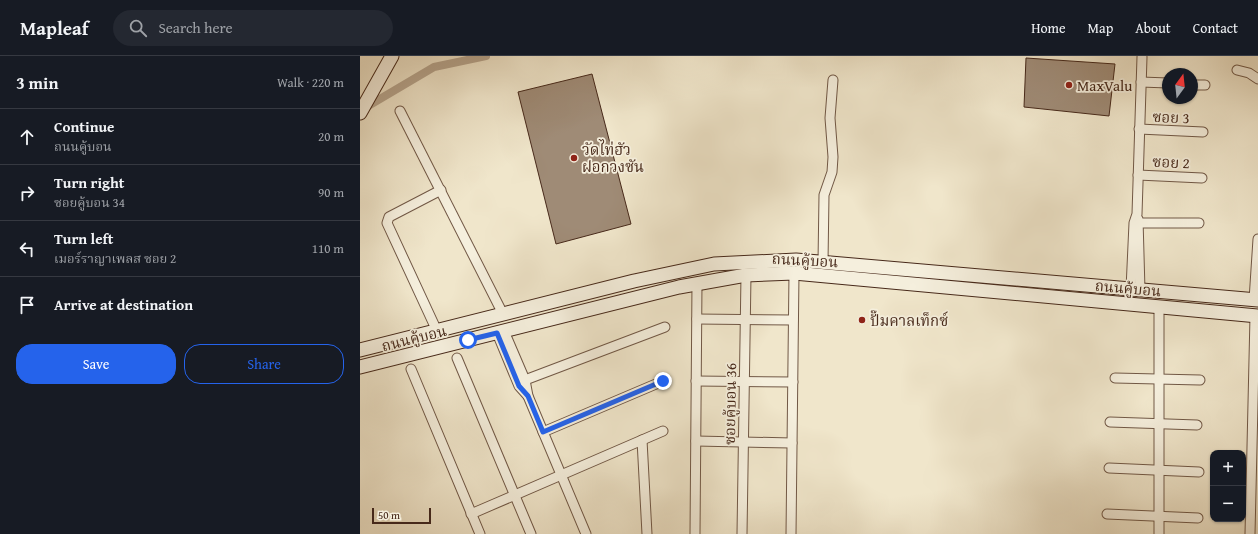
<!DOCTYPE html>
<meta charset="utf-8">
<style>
body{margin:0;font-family:"Gentium Book Plus","Noto Serif Thai",serif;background:#242831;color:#f1f3f6}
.controls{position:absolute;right:12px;bottom:12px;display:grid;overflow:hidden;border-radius:8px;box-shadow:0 1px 3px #0004}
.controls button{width:36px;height:36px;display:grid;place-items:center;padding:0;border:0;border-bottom:1px solid #363941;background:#171b24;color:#f1f3f6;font:20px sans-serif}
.compass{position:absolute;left:802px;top:12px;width:36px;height:36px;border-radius:50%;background:#171b24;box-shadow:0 1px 3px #0004;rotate:15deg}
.scale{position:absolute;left:12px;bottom:10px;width:59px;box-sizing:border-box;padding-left:4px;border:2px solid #47291a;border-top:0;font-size:11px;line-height:14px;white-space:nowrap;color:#47291a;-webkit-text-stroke:3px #f5efdd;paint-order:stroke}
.stop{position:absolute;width:12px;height:12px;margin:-9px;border:3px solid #2563eb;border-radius:50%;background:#fff}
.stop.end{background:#2563eb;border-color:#fff;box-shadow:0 1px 4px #0008}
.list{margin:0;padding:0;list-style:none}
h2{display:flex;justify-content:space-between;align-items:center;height:52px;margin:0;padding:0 16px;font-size:17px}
h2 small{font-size:13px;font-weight:400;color:#9ea1a6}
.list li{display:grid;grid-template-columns:26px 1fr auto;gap:12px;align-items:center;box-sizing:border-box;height:56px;padding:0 16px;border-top:1px solid #363941}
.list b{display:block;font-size:15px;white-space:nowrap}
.list p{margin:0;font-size:13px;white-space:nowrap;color:#9ea1a6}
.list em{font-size:13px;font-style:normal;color:#9ea1a6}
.actions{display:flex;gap:8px;padding:12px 16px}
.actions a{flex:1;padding:9px 0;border:1px solid #2563eb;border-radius:16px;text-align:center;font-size:14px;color:#2563eb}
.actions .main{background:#2563eb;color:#fff}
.icon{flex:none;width:22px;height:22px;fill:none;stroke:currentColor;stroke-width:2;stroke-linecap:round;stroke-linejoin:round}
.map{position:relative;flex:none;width:898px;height:478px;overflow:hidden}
header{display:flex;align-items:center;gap:24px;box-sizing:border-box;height:56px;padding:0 20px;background:#171b24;border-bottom:1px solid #363941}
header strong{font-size:19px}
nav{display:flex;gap:22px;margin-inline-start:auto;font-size:14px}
.search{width:280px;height:36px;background:#242831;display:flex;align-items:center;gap:10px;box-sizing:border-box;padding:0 14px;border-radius:22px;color:#9ea1a6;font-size:15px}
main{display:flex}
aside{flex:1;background:#171b24}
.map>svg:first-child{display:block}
</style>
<header>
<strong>Mapleaf</strong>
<div class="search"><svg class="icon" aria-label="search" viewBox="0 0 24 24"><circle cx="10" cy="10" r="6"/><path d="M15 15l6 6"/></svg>Search here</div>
<nav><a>Home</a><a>Map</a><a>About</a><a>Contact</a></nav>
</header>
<main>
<aside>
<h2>3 min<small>Walk · 220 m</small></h2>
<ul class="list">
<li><svg class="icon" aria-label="ahead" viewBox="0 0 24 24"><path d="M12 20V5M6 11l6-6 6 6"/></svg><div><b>Continue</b><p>ถนนคู้บอน</p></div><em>20 m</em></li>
<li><svg class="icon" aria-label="right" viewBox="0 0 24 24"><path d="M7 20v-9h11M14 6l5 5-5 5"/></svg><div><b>Turn right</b><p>ซอยคู้บอน 34</p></div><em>90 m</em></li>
<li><svg class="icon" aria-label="left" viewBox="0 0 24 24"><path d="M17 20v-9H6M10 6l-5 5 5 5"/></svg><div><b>Turn left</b><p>เมอร์ราญาเพลส ซอย 2</p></div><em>110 m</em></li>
<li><svg class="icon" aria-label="arrive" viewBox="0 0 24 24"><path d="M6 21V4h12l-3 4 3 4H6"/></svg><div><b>Arrive at destination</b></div></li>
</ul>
<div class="actions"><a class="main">Save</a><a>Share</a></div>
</aside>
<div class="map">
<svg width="898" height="478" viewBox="0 0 898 478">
<rect width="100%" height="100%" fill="#f0e6cb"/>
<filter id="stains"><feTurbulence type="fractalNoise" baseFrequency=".005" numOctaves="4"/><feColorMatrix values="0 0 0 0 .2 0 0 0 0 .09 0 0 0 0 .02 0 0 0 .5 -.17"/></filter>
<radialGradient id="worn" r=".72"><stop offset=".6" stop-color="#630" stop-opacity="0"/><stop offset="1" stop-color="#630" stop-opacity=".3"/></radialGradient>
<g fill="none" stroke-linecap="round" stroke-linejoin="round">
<polyline stroke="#b7a68f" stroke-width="8" points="3,53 74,11 126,0"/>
</g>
<g fill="#9f8b76" stroke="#47291a">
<polygon points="666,2 755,8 749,60 664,51"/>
<polygon points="232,18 271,168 196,188 158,36"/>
</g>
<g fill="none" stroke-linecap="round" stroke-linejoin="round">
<g stroke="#715846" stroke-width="11">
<g id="street">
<polyline points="877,14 889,17 898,23"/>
<polyline points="781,26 808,27"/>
<polyline points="832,29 845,29"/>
<polyline points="40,55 143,258"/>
<polyline points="779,73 843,76"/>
<polyline points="778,119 842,122"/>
<polyline points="778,163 780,234"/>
<polyline points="775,167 839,167"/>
<polyline points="463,207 464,139 472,116 473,101 470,62 473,24"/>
<polyline points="771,233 774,167 777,158 782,1"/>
<polyline points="894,244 898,183"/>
<polyline points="337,263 433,264"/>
<polyline points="77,275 27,167 29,161 81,134"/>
<polyline points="144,275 165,324 168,340 226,478"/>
<polyline points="137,277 159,330 168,340"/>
<polyline points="97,302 171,478"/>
<polyline points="51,313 120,478"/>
<polyline points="755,322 840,324"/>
<polyline points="165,324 305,271"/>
<polyline points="336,325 433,326"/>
<polyline points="750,366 837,369"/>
<polyline points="183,376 303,325"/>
<polyline points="282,384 287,478"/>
<polyline points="336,385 432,387"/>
<polyline points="749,412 839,416"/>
<polyline points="111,458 303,375"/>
<polyline points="747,458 838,462"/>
<polyline points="335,478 337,227"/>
<polyline points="382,478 386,219"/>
<polyline points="431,478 434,217"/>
<polyline points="799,478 799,251"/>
<polyline points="890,478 895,260"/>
</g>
</g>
<g stroke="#47291a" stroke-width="15">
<g id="secondary">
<polyline points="0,57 32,0"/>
<polyline points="0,294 274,225 354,208 436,204 898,244"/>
<polyline points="0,311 319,231 386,219 434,217 898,260"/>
</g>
</g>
<use href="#street" stroke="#f5efdd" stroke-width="9"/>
<use href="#secondary" stroke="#f5efdd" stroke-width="13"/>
</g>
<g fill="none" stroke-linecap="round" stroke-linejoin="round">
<polyline stroke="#2563eb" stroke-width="5" points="108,284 137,277 159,330 168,340 183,376 303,325"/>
</g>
<g fill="#8f2418" stroke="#f5efdd" stroke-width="1.5">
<circle cx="709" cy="29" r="4"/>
<circle cx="214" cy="102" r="4"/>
<circle cx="502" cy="264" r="4"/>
</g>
<g text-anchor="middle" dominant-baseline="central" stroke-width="3.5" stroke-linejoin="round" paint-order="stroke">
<g font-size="15" fill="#47291a" stroke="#f5efdd" text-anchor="start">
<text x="717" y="29">MaxValu</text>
<text x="222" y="93">วัดไท่ฮัว<tspan x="222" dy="17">ฝอกวงซัน</tspan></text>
<text x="510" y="264">ปั๊มคาลเท็กซ์</text>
</g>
<g font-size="15" fill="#47291a" stroke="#f5efdd">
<text transform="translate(811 61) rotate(2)">ซอย 3</text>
<text transform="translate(811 106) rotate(3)">ซอย 2</text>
<text transform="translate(445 204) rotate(3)">ถนนคู้บอน</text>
<text transform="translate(768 232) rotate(5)">ถนนคู้บอน</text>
<text transform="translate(54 282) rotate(-14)">ถนนคู้บอน</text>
<text transform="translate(370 348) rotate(-89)">ซอยคู้บอน 36</text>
</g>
</g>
<rect width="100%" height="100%" filter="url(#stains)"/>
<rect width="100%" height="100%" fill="url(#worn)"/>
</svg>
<div class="controls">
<button>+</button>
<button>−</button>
</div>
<svg class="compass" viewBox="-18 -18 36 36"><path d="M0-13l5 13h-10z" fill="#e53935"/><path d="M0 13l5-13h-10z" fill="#9ea1a6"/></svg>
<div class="scale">50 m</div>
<div class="stop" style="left:108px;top:284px"></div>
<div class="stop end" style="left:303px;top:325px"></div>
</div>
</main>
